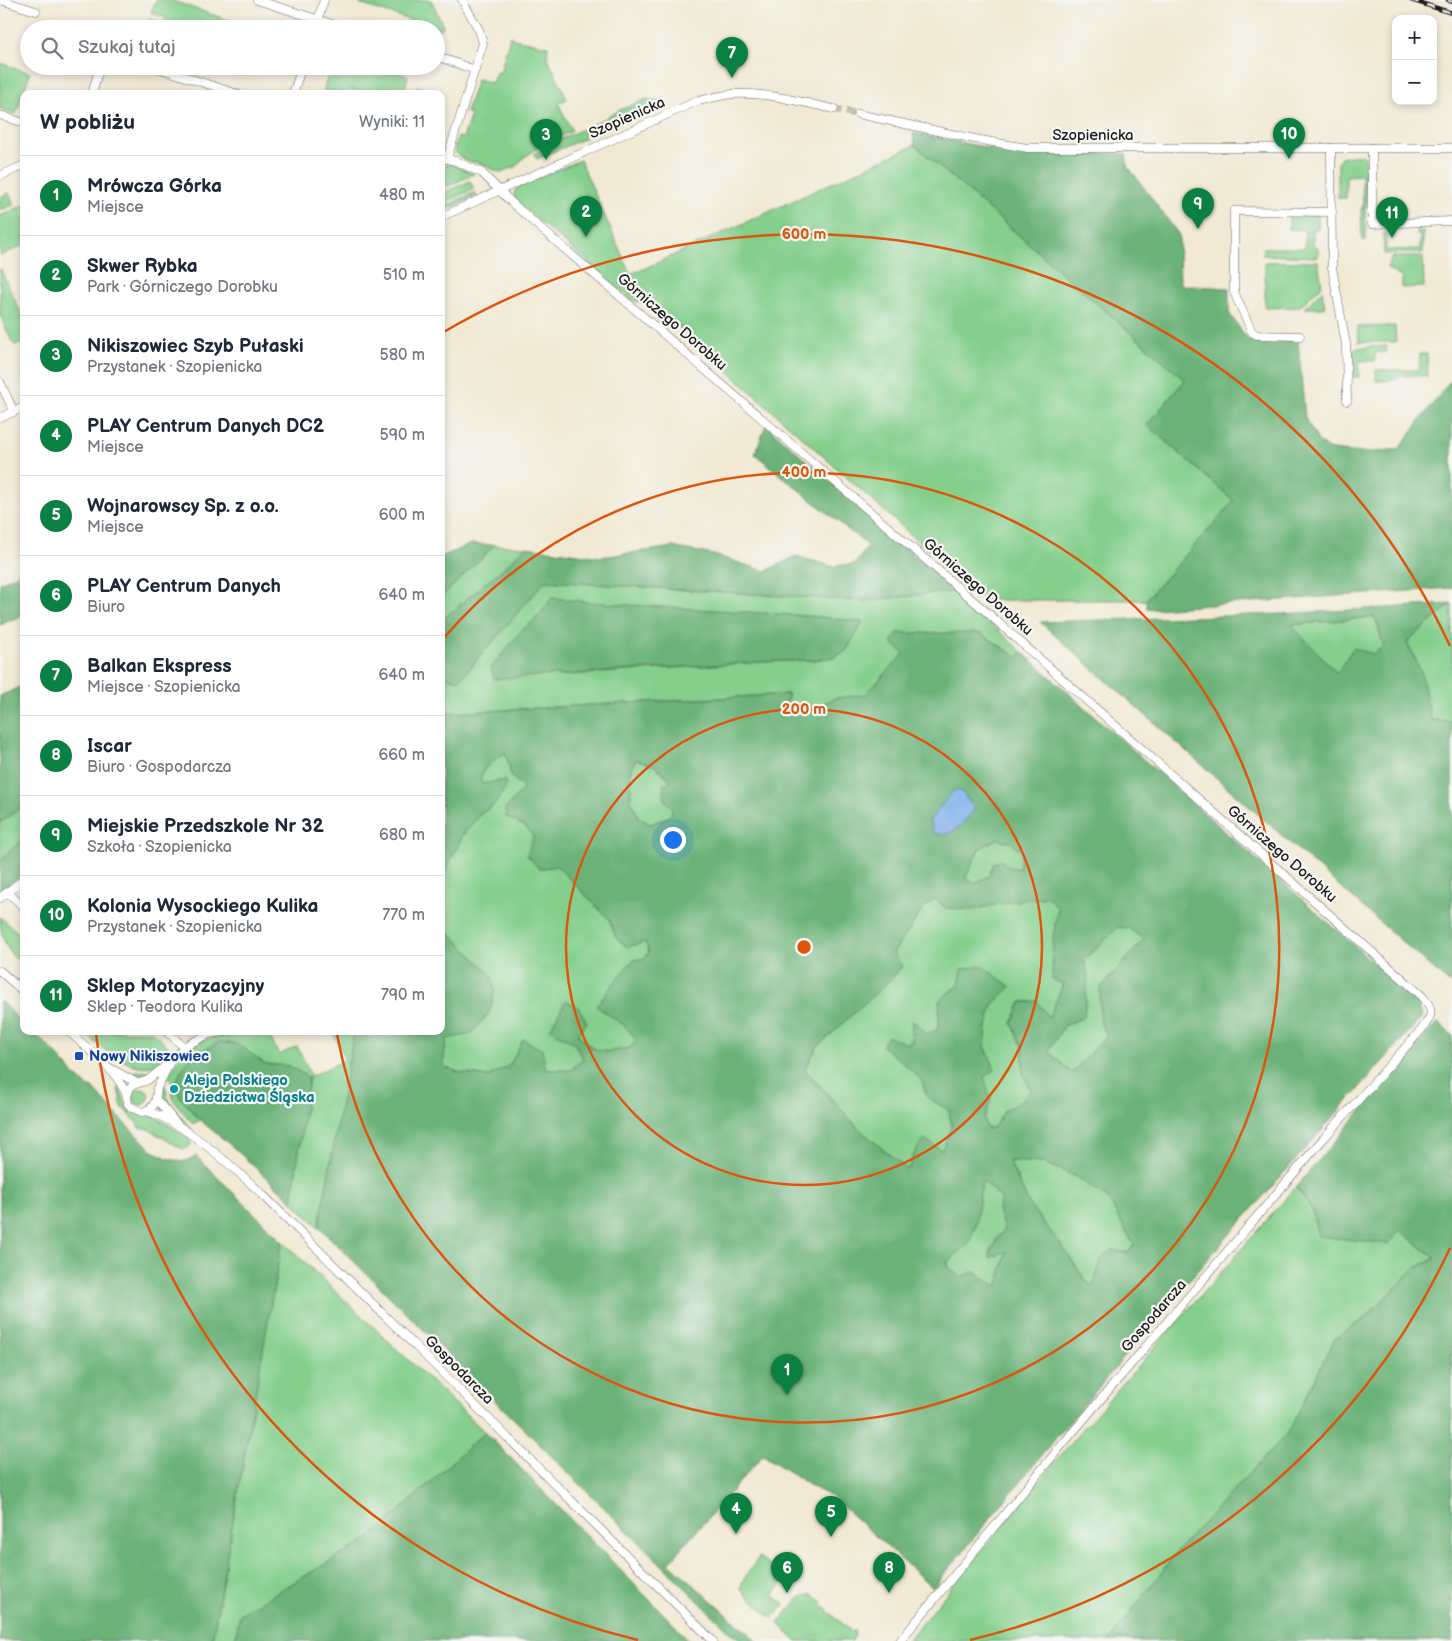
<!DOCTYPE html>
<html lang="pl">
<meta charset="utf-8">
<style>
body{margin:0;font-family:"Balsamiq Sans",sans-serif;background:#f6f6f7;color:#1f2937}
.controls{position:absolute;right:15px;top:15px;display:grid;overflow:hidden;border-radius:10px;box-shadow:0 2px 8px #0003}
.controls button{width:45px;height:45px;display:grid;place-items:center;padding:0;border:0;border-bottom:1px solid #e0e1e3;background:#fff;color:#1f2937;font:25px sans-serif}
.you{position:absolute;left:672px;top:839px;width:18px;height:18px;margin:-12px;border:4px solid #fff;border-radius:50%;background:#1a73e8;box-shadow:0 0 0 8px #1a73e833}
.badge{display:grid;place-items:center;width:32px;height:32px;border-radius:50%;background:#0b8043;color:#fff;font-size:16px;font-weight:700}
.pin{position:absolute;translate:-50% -41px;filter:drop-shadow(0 1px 2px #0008)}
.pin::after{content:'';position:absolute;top:26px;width:18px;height:15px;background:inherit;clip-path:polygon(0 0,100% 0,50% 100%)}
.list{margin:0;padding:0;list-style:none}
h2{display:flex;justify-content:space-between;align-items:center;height:65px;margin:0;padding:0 20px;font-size:21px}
h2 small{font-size:16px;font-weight:400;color:#747a83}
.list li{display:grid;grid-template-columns:32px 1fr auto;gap:15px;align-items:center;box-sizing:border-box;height:80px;padding:0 20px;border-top:1px solid #e0e1e3}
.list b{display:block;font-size:19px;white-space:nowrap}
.list p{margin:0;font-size:16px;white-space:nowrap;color:#747a83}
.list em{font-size:16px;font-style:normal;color:#747a83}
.icon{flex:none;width:28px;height:28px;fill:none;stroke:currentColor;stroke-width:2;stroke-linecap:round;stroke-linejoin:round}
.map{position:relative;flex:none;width:1452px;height:1641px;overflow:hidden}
.search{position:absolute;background:#fff;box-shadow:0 2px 8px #0003;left:20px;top:20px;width:425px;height:55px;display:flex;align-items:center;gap:12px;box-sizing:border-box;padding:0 18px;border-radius:28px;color:#747a83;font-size:19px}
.panel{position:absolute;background:#fff;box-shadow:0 2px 8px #0003;left:20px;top:90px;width:425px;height:945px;border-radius:10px}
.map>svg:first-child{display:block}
</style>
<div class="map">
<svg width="1452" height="1641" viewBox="0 0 1452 1641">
<rect width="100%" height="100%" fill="#f6f6f2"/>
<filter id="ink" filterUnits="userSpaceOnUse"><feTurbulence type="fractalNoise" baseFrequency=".02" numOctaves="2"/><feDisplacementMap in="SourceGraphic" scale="10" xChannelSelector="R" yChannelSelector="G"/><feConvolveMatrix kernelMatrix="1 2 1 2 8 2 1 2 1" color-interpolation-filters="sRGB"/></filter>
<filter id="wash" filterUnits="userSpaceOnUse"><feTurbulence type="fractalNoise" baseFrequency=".0096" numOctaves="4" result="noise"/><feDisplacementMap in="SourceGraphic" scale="20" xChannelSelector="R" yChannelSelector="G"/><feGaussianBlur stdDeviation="1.12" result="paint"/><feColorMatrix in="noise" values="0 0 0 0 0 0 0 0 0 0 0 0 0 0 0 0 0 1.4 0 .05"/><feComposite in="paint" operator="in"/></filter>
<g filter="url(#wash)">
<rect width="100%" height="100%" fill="#f1e9d4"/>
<g fill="#84cf8c" stroke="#507654" fill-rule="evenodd">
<polygon points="156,0 170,0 254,29 146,29 149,19 164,24 166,18 151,12"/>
<polygon points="356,0 431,0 443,25 443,27 439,29 360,4"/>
<path d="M510,36L514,39L548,46L547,56L567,99L558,103L572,131L544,144L523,158L515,168L513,167L501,173C492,169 477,160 468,162C455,154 452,152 458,137L463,138L471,115L466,113L477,79L492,83L496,72L500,73Z"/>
<polygon points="0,63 30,73 16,114 0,109"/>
<polygon points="331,66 378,66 408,76 405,87 416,91 417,86 439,93 361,94 361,92 350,89 348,94 334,90 332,94 325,92 324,88"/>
<polygon points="647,99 661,102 596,133 591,126 620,110"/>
<polygon points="583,129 585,138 537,159 534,154 548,145"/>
<path d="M915,145L1185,380L1147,425L1235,501L1146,600H984L655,306L632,300L518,203C513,198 513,192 518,187L580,160L630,273L639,271Z"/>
<polygon points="1362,155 1365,157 1366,207 1363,207 1362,175 1346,176 1346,198 1338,198 1338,163 1341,157"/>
<polygon points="447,165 453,165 474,174 441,189 441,167"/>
<polygon points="470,181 474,189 441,204 441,194"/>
<polygon points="475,192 477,196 441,212 441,208"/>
<polygon points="9,193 14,205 0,210 0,197"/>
<polygon points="24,205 24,245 0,256 0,216"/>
<polygon points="1361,208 1365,208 1366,240 1362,240"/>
<polygon points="1289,214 1318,214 1318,229 1313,229 1313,246 1318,247 1318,257 1263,255 1263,248 1305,248 1305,230 1289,229"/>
<polygon points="1417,231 1423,231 1423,253 1384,254 1383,234 1386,233 1386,250 1420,249 1420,235 1417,235"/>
<polygon points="1392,257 1423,257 1424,287 1402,288 1402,278 1387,268"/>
<polygon points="1318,261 1322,286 1299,307 1265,308 1265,262"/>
<polygon points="0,268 24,320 24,343 15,345 12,342 0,315"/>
<polygon points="1322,290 1325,308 1305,308"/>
<polygon points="1395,326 1396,342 1359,342 1357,327"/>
<polygon points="1387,346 1386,352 1375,353 1375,361 1359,361 1359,377 1353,377 1352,352 1355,348"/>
<polygon points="1420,354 1427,354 1428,376 1399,375 1399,378 1386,381 1376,381 1376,370 1419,370"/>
<polygon points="495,545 526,547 507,565 441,621 441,597"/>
<path d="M545,581L864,601L955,591L1022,652L1017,657L980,633L905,654L866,695L836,698L814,707H784L788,694L449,713L441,723V680L446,677L460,680ZM552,599L604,604L813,616L862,622L834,657L814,660L761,662L557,676L521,631L538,617Z"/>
<polygon points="1452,604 1452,721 1431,720 1421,672 1407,641"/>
<polygon points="1375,617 1384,646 1373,654 1337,673 1290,625"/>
<path d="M505,753L509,765L511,776L525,788L505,809L526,827L557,866L609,919L616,938L627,947L645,942L649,951L645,958L635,960L596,1006L624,1025L637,1040L630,1048C602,1053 599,1055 578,1034L579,1008L575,1044L583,1059L570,1070H546L510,1065L488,1077L458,1072L444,1067V1056L447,1039L492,975L441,925V875L444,873L464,833L480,814L496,803L504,780L483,784L480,780C483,767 493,760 505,753Z"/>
<polygon points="636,759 655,766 672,780 672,814 662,820 650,824 639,818 631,800 630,772"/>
<polygon points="24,805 24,837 0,862 0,823"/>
<polygon points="996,839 1011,842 1022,852 1019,869 994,863 989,876 976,883 965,880 979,849"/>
<polygon points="1048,897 1058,908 1053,937 1063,984 1049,1019 1037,1001 1021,1002 1012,1022 1023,1048 1023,1073 1032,1091 1020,1103 1005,1110 994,1127 987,1129 984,1119 991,1099 983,1077 995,1070 985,1046 987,1026 993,1004 959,985 940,1000 938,1029 927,1034 912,1021 911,1033 912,1040 907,1044 882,1046 899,1059 921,1079 927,1097 949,1110 952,1128 942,1151 915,1152 908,1170 861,1131 805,1070 817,1047 893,977 902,967 893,953 923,909 935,898 1008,902"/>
<path d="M0,917L24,938V964C7,956 0,935 0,917Z"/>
<polygon points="1118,927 1128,928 1144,939 1100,989 1107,1034 1072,1073 1048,1052 1064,1026 1088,976 1084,960"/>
<path d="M82,1031H151L166,1044L170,1050L153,1066C128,1071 100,1047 82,1031Z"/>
<path d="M241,1031H267L279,1055L297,1046L311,1076L345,1060L333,1031H354L319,1227L292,1201L309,1078L290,1066L265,1064L180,1097L200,1120L193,1124L173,1100L171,1080L168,1076C180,1058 187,1044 211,1038C221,1035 231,1036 241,1031Z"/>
<path d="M136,1071L148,1072L152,1074C143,1079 138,1080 129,1075Z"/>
<path d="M163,1084C168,1089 167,1098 171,1105L194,1132C185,1125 161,1107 160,1096C159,1092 161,1087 163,1084Z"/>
<path d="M119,1086L128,1109C136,1116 146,1113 155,1117C167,1123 178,1131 189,1139L191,1143C190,1148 186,1150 181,1148L146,1128H139L137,1123L122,1107L118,1089Z"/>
<circle cx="141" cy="1097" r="8"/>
<polygon points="1009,1161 1045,1163 1079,1178 1108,1199 1134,1245 1128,1253 1113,1250 1098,1274 1093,1287 1084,1279 1065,1250 1030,1206"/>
<polygon points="982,1180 1001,1198 998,1209 1004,1229 995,1241 1007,1251 997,1286 973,1272 961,1278 948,1267 948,1261 969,1243 976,1223"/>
<polygon points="1296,1187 1312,1210 1318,1236 1400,1230 1435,1258 1415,1268 1364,1319 1335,1338 1290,1431 1180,1548 1109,1641 907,1641 1075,1438"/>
<polygon points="282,1241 485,1432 370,1538 240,1614 235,1641 212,1641"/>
<path d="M759,1557L785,1580L773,1595L785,1605L772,1618L741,1590C740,1580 754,1566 759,1557Z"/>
<polygon points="811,1594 823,1602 821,1605 852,1632 854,1630 855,1635 852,1641 797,1641 778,1623 799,1598"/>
</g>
<g fill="#6bb278" stroke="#44674a" fill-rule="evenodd">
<polygon points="913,133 1010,152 1126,154 1128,170 1130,169 1179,235 1180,285 1229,288 1229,313 1248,340 1298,341 1305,418 1319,442 1328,449 1341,451 1363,453 1399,449 1449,382 1452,382 1452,588 1154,609 1147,608 1146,600 1234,501 1147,425 1185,380 915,145"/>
<polygon points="766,425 955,591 864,601 545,581 459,680 446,677 441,680 441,621 507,565 526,547 601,557 673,547 714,555 766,571 796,556 831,566 855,564 868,546 755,454"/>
<polygon points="471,544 495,545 441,597 441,557"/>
<polygon points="24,571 24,615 0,625 0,583"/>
<path d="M552,598C655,610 760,609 863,622L846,651L834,657L814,660L761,662L494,679L491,668L521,631L538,617Z"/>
<path d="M1451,604L1407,642L1421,672L1431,720L1452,721V981L1450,984L1040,622L1280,614ZM1375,617L1384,646L1373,654L1353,648L1337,673L1291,625Z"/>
<path d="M898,633H980L1017,657L1022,652L1418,1002L1422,1017L1191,1278L1056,1438L933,1588L831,1496L811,1486L763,1455L669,1563L757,1641H742L729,1631L319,1227L354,1031H441V925L492,975L495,991L489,1013L471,1034L447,1039L444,1056V1067L458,1072L488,1077L510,1065L523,1039L542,1050L546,1070H570L583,1059L575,1044L550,1029L566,1000L579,1008L587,1022L578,1035L592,1048L608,1052L630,1048L637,1040L624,1025L596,1006L629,964L634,960L645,958L649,951L645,942L628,947L616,938L609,919L557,866L539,869L527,855L533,837L526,827L506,817L505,809L524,788L511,776L509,765L505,753C493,760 483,767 480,780L483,784L504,780L507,785L496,803L481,814L464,833L444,873L441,875V723L449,713L789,694L785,707H814L836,698L866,694L904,654L891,642ZM636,759L655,766L671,780L663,785L665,801L672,808V814L662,820L650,824L639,818L631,800L630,772ZM961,791L975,809L935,833L929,820ZM996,839L1011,842L1022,852L1019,869L1009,867L1001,860L994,863L989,876L976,883L965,879L979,849ZM1048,897L1058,908L1053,937L1052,979L1063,984L1049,1018L1037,1001L1021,1003L1012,1023L1023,1048V1073L1031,1091L1020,1102L1005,1110L994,1127L987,1129L984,1119L991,1099L984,1077L995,1070L985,1046L987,1026L993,1004L1011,987L982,966L962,969L959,985L940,1000L938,1029L927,1034L912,1020L911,1033L912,1041L907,1044L888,1036L882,1046L899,1059L921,1079L927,1097L949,1110L952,1128L942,1150L924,1139L915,1152L908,1170L861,1131L805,1070L817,1047L893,977L902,966L893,953L923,909L935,898L946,908L972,910L1008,902ZM1118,927L1128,928L1144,939L1100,989V1023L1107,1035L1072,1073L1048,1051L1064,1026L1084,1017L1088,976L1084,960ZM1009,1161L1045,1163L1079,1178L1108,1199L1134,1245L1128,1253L1113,1250L1102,1258L1093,1286L1084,1279L1065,1250L1030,1206ZM982,1180L1001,1198L998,1209L1004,1229L990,1252V1258L1007,1251L997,1286L973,1272L961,1278L948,1267V1261L969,1244L976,1223Z"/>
<polygon points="24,685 24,805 0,823 0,696"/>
<polygon points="24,837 24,874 0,890 0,862"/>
<path d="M0,1001L24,1024V1031H32C40,1039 49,1046 56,1054C68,1067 78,1082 94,1089L124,1123L153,1151L167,1158L183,1162L196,1156L282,1241L212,1641H0Z"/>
<polygon points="1437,1022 1452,1035 1452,1641 1109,1641 1180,1548 1289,1431 1335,1338 1364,1319 1415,1268 1436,1259 1400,1230 1388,1244 1318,1236 1312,1210 1296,1187"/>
<polygon points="219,1042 238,1044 265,1064 290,1066 309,1078 292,1201 234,1148 200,1120 180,1097 176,1081 183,1068 191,1057"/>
<polygon points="485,1432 690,1641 235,1641 240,1614 370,1538"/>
</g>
<path fill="#80b0eb" stroke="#4e6684" d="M956,790L961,791L975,809C963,822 953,839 934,833L929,821L952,792Z"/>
</g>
<g filter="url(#ink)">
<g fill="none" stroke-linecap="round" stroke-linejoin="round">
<polyline stroke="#c6c0af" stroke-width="8" stroke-dasharray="8 4" stroke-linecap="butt" points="834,109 858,114"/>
<g stroke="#67645c" stroke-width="9">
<g id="minor">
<polyline points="0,0 36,11"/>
<polyline points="257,0 348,29"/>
<polyline points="315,29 324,0"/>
<polyline points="436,56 475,70"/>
<polyline points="152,66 238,94"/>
<polyline points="92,94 100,66"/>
<polyline points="293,94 302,66"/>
<polyline points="858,114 975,139 1027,148 1452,148"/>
<polyline points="0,115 24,123"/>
<polyline points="1331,148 1332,267 1346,344 1347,401"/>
<polyline points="1372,148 1372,224 1452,221"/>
<path d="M441,158L456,161L482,173L511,202L538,226L983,609L1422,996C1434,1009 1433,1015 1422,1029L1324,1138L1061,1446L900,1641"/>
<polyline points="447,159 483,43 479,30 462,0"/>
<polyline points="0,176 24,165"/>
<path d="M441,217L695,102C707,99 720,95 733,94C767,92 801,102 834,109"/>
<polyline points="1300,336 1257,335 1252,332 1234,292 1234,211 1332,212"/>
<polyline points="0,382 14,412"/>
<polyline points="0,418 24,407"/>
<polyline points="7,892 24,907"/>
<polyline points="0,898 24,879"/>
<polyline points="0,971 24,992"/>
<path d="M68,1031C88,1049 117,1070 127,1096"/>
<polyline points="166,1031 184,1047"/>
<polyline points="170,1062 157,1088 156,1099 153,1106 146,1111 142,1112 131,1107 128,1104 127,1096 130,1088 133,1085 148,1080 170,1062 187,1045 209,1034 232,1031"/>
<polyline points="108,1067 137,1083"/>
<polyline points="156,1099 177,1124"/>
<path d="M146,1111C182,1120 234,1168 261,1193L713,1641"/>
</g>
</g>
<use href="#minor" stroke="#fff" stroke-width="8"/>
<g stroke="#1c1c1c" stroke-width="4.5">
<g id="rail">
<polyline points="1411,0 1452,13"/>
<polyline points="1448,0 1452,2"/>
</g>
</g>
<use href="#rail" stroke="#f6f6f2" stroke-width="2.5" stroke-dasharray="8" stroke-linecap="butt"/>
</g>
</g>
<g fill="none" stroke="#de560d" stroke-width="2.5">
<circle cx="804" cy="947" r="238"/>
<path d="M443 639A475 475 0 1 1 337 1034"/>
<path d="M1450 1248A713 713 0 0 1 970 1640M638 1640A713 713 0 0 1 96 1034M442 333A713 713 0 0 1 1450 646"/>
</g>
<rect fill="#1a4fb4" stroke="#f6f6f2" stroke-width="2" x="74" y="1051" width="10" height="10" rx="2.5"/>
<circle fill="#0f9aa8" stroke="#f6f6f2" stroke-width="2" cx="174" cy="1089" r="5"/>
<g text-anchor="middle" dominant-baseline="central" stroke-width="4.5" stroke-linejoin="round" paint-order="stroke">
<g font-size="15" fill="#1c1c1c" stroke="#f6f6f2">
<text transform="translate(627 118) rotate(-24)">Szopienicka</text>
<text x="1093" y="135">Szopienicka</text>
<text transform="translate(672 322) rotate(41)">Górniczego Dorobku</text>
<text transform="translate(978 587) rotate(41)">Górniczego Dorobku</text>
<text transform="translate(1282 854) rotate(41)">Górniczego Dorobku</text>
<text transform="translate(1154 1316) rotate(-49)">Gospodarcza</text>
<text transform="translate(459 1370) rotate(45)">Gospodarcza</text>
</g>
<g font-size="15" font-weight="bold" fill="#164399" stroke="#f6f6f2" text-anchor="start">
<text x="89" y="1056">Nowy Nikiszowiec</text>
</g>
<g font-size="15" font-weight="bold" fill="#0d838f" stroke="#f6f6f2" text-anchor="start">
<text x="184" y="1080">Aleja Polskiego<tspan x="184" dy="17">Dziedzictwa Śląska</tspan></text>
</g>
</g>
<circle cx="804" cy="947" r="8" fill="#de560d" stroke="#f6f6f2" stroke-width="2.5"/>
<g font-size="15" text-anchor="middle" font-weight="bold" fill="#de560d" stroke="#f6f6f2" stroke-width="4.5" stroke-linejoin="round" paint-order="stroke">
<text x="804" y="239">600 m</text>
<text x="804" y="477">400 m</text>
<text x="804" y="714">200 m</text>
</g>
</svg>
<div class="controls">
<button>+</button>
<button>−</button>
</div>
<div class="you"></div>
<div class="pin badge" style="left:787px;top:1395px">1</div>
<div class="pin badge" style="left:586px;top:237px">2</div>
<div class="pin badge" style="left:546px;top:160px">3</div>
<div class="pin badge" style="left:736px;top:1534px">4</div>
<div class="pin badge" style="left:831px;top:1537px">5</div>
<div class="pin badge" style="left:787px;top:1593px">6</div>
<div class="pin badge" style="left:732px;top:78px">7</div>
<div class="pin badge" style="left:889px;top:1593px">8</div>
<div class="pin badge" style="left:1198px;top:229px">9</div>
<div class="pin badge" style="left:1289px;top:159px">10</div>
<div class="pin badge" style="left:1392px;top:238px">11</div>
<div class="search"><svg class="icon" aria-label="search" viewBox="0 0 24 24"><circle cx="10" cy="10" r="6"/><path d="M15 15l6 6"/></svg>Szukaj tutaj</div>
<section class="panel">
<h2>W pobliżu<small>Wyniki: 11</small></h2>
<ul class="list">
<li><span class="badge">1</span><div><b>Mrówcza Górka</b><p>Miejsce</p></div><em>480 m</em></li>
<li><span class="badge">2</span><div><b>Skwer Rybka</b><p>Park · Górniczego Dorobku</p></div><em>510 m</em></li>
<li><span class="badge">3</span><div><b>Nikiszowiec Szyb Pułaski</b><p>Przystanek · Szopienicka</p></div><em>580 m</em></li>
<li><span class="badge">4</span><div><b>PLAY Centrum Danych DC2</b><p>Miejsce</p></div><em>590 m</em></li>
<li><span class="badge">5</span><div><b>Wojnarowscy Sp. z o.o.</b><p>Miejsce</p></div><em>600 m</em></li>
<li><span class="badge">6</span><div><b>PLAY Centrum Danych</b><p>Biuro</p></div><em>640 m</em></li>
<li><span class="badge">7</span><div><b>Balkan Ekspress</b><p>Miejsce · Szopienicka</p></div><em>640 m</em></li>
<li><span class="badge">8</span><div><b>Iscar</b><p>Biuro · Gospodarcza</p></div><em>660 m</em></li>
<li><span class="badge">9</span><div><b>Miejskie Przedszkole Nr 32</b><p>Szkoła · Szopienicka</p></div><em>680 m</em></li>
<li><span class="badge">10</span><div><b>Kolonia Wysockiego Kulika</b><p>Przystanek · Szopienicka</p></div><em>770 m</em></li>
<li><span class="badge">11</span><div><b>Sklep Motoryzacyjny</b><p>Sklep · Teodora Kulika</p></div><em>790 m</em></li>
</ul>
</section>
</div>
